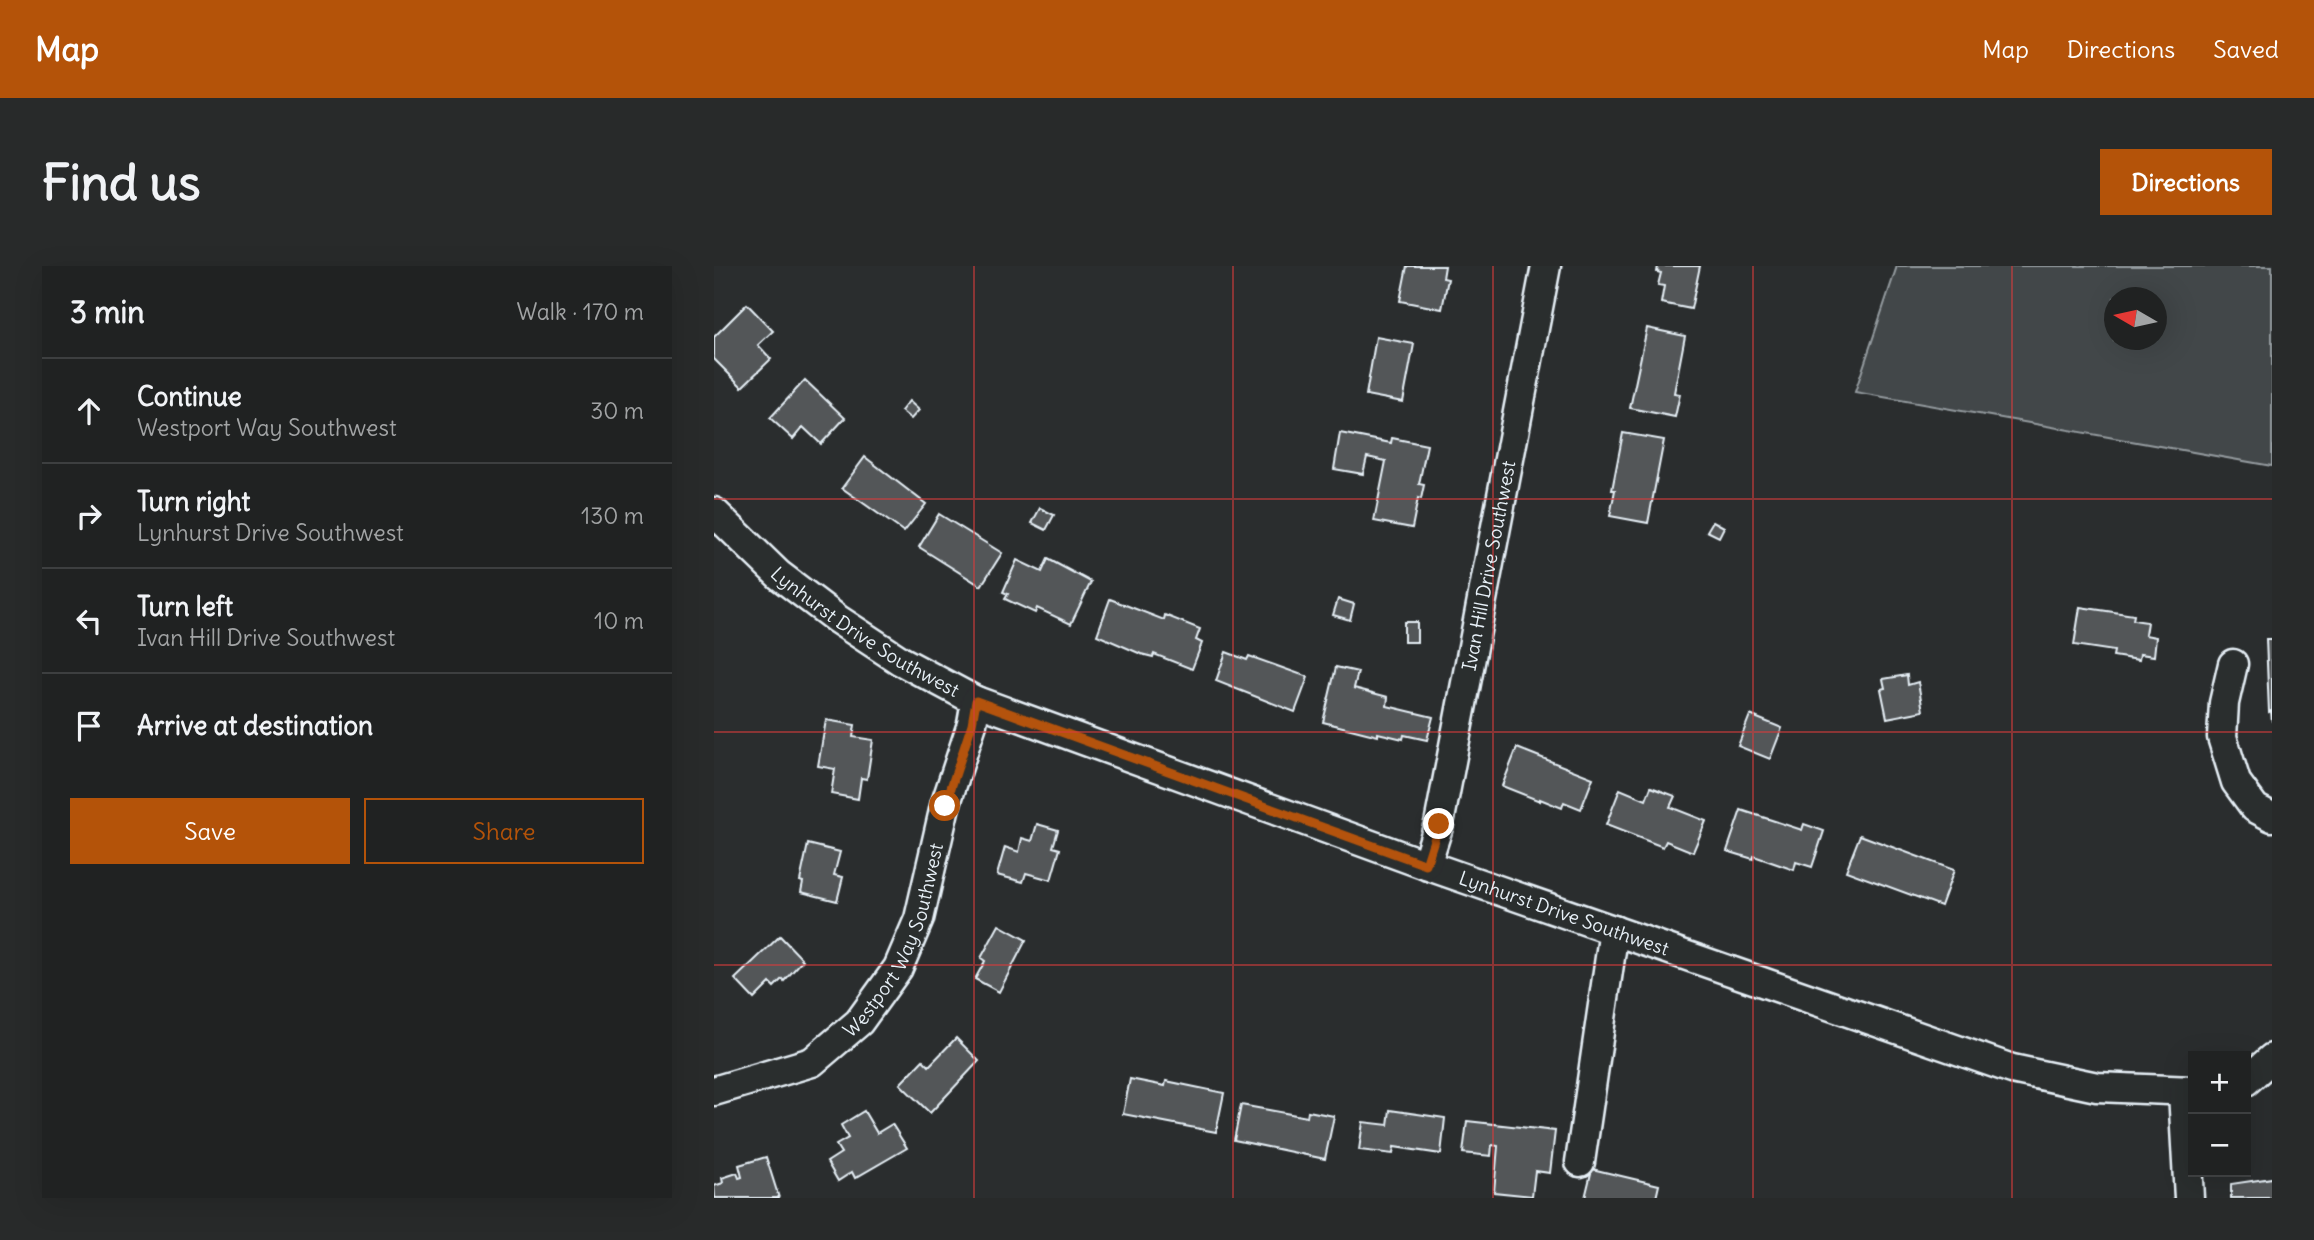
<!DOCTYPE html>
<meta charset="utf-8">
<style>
body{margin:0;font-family:Delius,sans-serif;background:#282a2a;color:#f1f3f6}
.controls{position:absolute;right:21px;bottom:21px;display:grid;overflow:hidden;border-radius:0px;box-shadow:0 7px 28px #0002}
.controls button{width:63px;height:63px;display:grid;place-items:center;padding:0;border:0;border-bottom:2px solid #3d3f40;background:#202222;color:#f1f3f6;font:35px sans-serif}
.compass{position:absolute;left:1390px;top:21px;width:63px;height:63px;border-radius:50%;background:#202222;box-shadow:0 7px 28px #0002;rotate:279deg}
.stop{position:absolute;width:21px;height:21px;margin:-16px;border:5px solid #b45309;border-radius:50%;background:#fff}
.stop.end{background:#b45309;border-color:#fff;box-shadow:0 2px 7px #0008}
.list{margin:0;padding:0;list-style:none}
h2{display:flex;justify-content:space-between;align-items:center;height:91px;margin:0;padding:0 28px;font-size:30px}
h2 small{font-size:23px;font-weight:400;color:#a2a4a5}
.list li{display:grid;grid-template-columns:46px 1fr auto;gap:21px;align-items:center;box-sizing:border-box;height:105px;padding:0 28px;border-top:2px solid #3d3f40}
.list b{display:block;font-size:26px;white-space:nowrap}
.list p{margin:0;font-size:23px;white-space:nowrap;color:#a2a4a5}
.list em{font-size:23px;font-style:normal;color:#a2a4a5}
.actions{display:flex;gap:14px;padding:21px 28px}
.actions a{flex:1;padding:16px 0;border:2px solid #b45309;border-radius:0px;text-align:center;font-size:24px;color:#b45309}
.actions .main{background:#b45309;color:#fff}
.icon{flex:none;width:38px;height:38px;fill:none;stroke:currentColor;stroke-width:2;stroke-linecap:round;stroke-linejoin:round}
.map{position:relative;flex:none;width:1558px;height:932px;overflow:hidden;border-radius:0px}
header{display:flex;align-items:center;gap:42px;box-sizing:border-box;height:98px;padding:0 35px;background:#b45309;color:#fff}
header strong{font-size:33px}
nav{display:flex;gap:38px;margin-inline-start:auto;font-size:24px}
.intro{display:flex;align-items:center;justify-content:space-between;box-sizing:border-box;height:168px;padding:0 42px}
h1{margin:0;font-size:49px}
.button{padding:18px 32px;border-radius:0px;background:#b45309;color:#fff;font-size:24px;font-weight:700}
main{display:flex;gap:42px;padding:0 42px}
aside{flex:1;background:#202222;border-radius:0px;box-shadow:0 7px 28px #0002}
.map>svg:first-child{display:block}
</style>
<header>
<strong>Map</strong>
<nav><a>Map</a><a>Directions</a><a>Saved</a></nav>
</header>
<div class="intro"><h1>Find us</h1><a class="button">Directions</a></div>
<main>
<aside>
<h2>3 min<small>Walk · 170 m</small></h2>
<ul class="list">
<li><svg class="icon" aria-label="ahead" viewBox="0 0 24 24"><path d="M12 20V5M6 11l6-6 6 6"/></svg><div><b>Continue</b><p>Westport Way Southwest</p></div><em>30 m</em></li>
<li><svg class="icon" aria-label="right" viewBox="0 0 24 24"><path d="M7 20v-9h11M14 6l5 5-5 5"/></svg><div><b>Turn right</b><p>Lynhurst Drive Southwest</p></div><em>130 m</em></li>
<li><svg class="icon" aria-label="left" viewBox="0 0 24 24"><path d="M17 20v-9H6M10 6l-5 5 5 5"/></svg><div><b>Turn left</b><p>Ivan Hill Drive Southwest</p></div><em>10 m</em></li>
<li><svg class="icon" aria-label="arrive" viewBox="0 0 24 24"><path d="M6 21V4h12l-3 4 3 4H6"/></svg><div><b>Arrive at destination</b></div></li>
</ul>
<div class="actions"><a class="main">Save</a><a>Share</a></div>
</aside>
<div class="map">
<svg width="1558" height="932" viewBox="0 0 1558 932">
<rect width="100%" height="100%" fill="#2a2d2e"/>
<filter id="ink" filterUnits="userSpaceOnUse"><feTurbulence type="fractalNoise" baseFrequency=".0143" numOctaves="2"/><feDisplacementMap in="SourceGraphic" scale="14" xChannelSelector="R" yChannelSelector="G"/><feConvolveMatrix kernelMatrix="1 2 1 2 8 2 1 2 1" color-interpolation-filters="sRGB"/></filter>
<g filter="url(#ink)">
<path fill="#424648" stroke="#959ca0" stroke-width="2" fill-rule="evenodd" d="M1183,0H1558V200L1141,126ZM1400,32H1442V74H1400Z"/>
<g fill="#535759" stroke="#e8f1f8" stroke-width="2">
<polygon points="693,0 731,0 729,12 734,13 728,43 686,35"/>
<polygon points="944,0 986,0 977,43 947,37 950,20 944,19 947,7 943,6"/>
<polygon points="33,38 59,65 44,79 57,93 28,121 0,93 0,71"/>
<polygon points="933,62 971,70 960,127 966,128 961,151 916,142"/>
<polygon points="662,71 700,78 689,136 652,129"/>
<polygon points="91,114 131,152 107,178 89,161 79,173 56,152"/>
<polygon points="195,135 205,144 197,153 187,145"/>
<polygon points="626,167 677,177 678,172 713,179 705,218 710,219 707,233 704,232 698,262 660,255 672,195 653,191 649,208 620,203"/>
<polygon points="909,167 950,174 934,257 896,250 901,224 898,224"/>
<polygon points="151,191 212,238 190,266 128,222"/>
<polygon points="326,242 340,249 332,264 318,257"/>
<polygon points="225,248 288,287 267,320 205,281"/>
<polygon points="999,255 1010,261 1005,271 993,265"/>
<polygon points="334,293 377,316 357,358 323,342 321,347 291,333 294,328 289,326 303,294 328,306"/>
<polygon points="396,333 450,354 451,349 486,363 482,374 488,377 478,403 440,388 439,391 427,388 383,369"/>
<polygon points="624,333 640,338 636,354 619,349"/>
<polygon points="1366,341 1420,349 1419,354 1433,356 1431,369 1442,371 1440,390 1426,388 1425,394 1399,390 1400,385 1360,379"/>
<rect x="690" y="356" width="13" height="20"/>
<polygon points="1552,373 1558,373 1558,456 1557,445 1555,446"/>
<polygon points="512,386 533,394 535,390 594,411 581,446 502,415"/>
<polygon points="622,401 644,406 640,422 674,431 673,440 719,451 713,474 690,469 689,473 664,467 664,470 609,456"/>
<polygon points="1193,409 1194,419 1204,416 1209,445 1173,452 1167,423 1171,422 1169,413"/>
<polygon points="1036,449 1068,462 1056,493 1024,480"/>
<polygon points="112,454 141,459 139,471 159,474 153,513 147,512 144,533 117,528 121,503 104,500"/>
<polygon points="803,482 879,512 867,543 850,536 848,542 826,533 826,535 788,520"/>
<polygon points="937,521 961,530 956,541 992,555 979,586 952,575 949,581 892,559 906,523 932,534"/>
<polygon points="1027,544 1088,564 1090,558 1110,565 1098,601 1082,596 1080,604 1040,590 1039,593 1013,585"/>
<polygon points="323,558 344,564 339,581 346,583 337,614 312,607 309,616 283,609 291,581 305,586 308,572 318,575"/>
<polygon points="1146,569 1240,604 1227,640 1132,605"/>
<polygon points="94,578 126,586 120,609 129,611 123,635 87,626 89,616 86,615"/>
<polygon points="285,659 312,674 285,726 261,713 271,695 267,692"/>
<polygon points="66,670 89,694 70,715 68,713 60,721 56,717 40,733 21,713"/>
<polygon points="242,772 265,795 216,847 186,818 209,794 215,800"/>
<polygon points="416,813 451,820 452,815 510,827 502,866 409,848"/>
<polygon points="527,839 593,851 594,845 620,850 611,893 520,874"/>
<polygon points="676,844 731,852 727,888 680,881 679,888 645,884 649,856 674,859"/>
<polygon points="150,845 163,867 178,858 193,882 141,912 138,906 124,915 113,896 127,887 122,879 134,872 127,859"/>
<polygon points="753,855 841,865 836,907 821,905 818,930 780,926 784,880 778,879 777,890 749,887"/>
<polygon points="52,891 65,932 1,932 0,920 9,917 8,912 23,907 25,912 28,911 25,899"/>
<polygon points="878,903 945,919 942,932 871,932"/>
<polygon points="1558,912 1558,932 1517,932 1517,918"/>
</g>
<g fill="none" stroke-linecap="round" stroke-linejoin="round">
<g stroke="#e8f1f8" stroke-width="33">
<g id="minor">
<path id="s1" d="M0,246L65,309L123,353L187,395L262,435L712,599L1298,803L1383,821L1479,825"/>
<polyline points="1519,398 1510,437 1508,471 1522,516 1541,542 1558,551"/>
<path id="s2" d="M712,599L725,558L832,0"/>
<polyline points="1532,815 1558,792"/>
<path id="s3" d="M0,825L98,796L145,756L184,702L205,653L231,540L258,458L262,435"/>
<polyline points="1469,826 1475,932"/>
<polyline points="866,896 900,664"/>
</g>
</g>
<use href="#minor" stroke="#2a2d2e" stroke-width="28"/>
</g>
</g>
<g fill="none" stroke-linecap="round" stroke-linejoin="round" filter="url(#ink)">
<polyline stroke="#b45309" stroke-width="9" points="231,540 258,458 262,435 712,599 725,558"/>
</g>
<path fill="none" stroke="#d83c3d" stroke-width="2" stroke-opacity="0.55" d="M260,0V932M519,0V932M779,0V932M1039,0V932M1298,0V932M0,233H1558M0,466H1558M0,699H1558"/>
<g text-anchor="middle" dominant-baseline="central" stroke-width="5" stroke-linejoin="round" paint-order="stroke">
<g font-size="19" fill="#e8f1f8" stroke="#2a2d2e">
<text stroke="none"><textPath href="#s2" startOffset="306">Ivan Hill Drive Southwest</textPath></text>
<text stroke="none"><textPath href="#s1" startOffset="194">Lynhurst Drive Southwest</textPath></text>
<text stroke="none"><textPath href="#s1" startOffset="950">Lynhurst Drive Southwest</textPath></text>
<text stroke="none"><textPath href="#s3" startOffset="254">Westport Way Southwest</textPath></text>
</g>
</g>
</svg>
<div class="controls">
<button>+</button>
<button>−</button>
</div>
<svg class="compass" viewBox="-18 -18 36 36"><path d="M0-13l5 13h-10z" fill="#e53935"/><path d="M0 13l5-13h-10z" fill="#a2a4a5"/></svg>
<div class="stop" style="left:231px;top:540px"></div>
<div class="stop end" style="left:725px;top:558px"></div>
</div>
</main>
